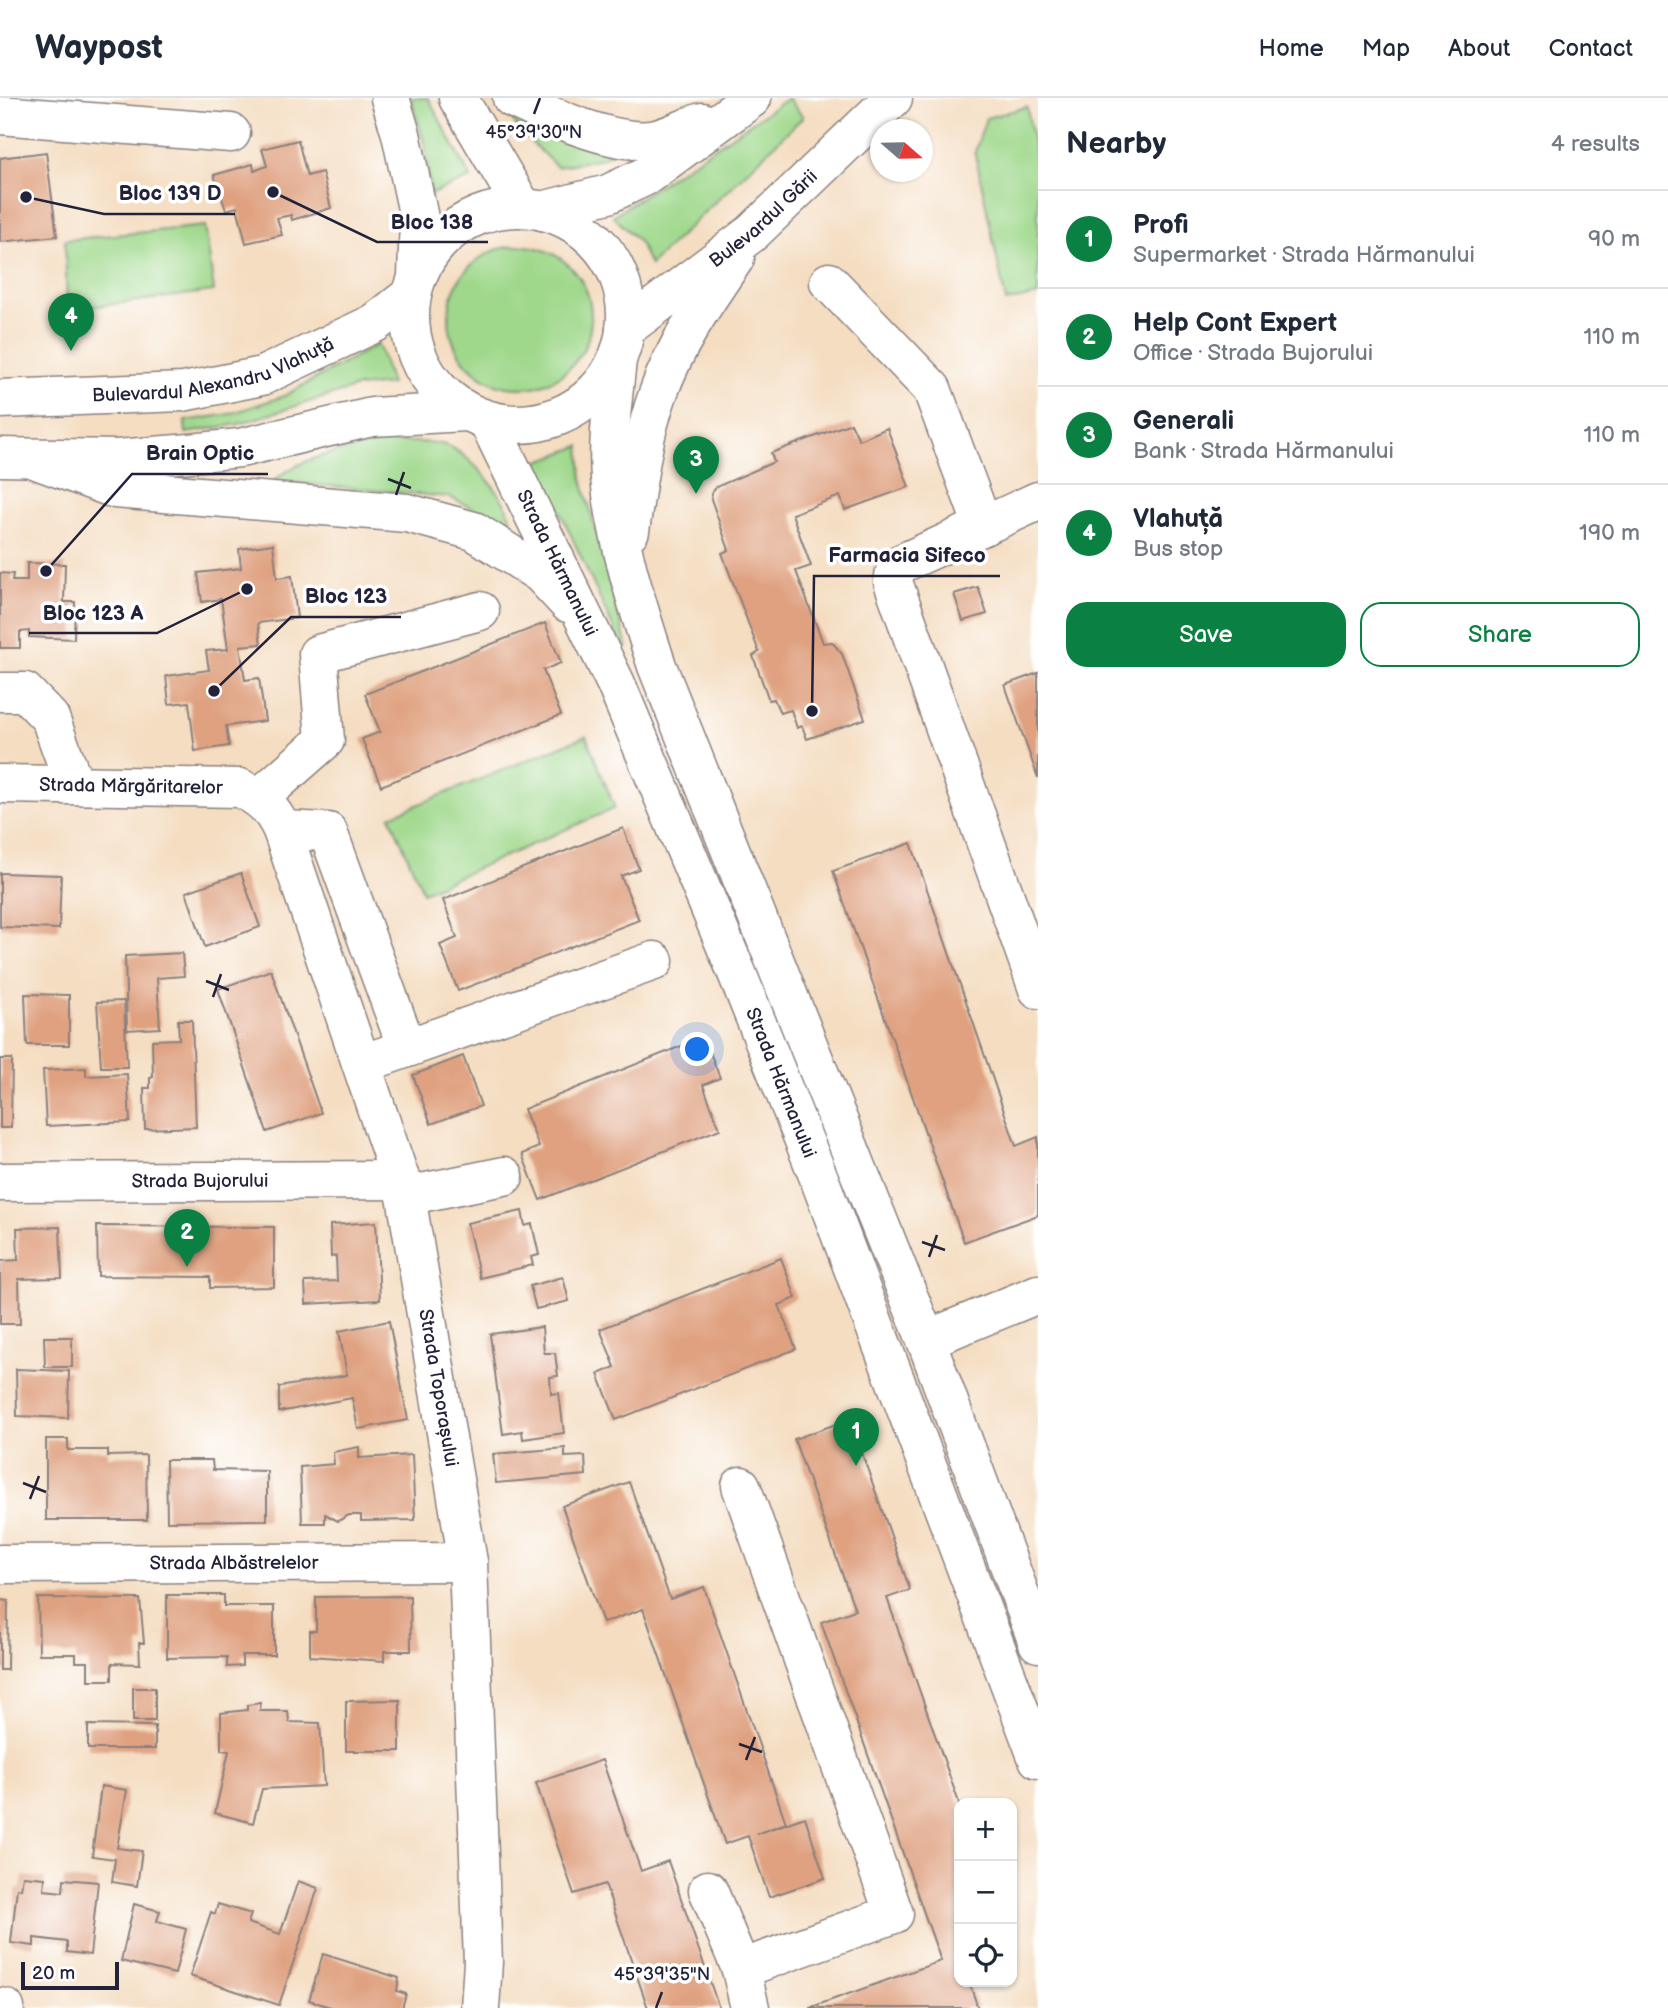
<!DOCTYPE html>
<meta charset="utf-8">
<style>
body{margin:0;font-family:"Balsamiq Sans",sans-serif;background:#f6f6f7;color:#1f2937}
.controls{position:absolute;right:21px;bottom:21px;display:grid;overflow:hidden;border-radius:14px;box-shadow:0 2px 5px #0004}
.controls button{width:63px;height:63px;display:grid;place-items:center;padding:0;border:0;border-bottom:2px solid #e0e1e3;background:#fff;color:#1f2937;font:35px sans-serif}
.compass{position:absolute;left:870px;top:21px;width:63px;height:63px;border-radius:50%;background:#fff;box-shadow:0 2px 5px #0004;rotate:110deg}
.scale{position:absolute;left:21px;bottom:18px;width:98px;box-sizing:border-box;padding-left:7px;border:4px solid #22223b;border-top:0;font-size:19px;line-height:24px;white-space:nowrap;color:#22223b;-webkit-text-stroke:5px #fff;paint-order:stroke}
.you{position:absolute;left:698px;top:952px;width:24px;height:24px;margin:-18px;border:5px solid #fff;border-radius:50%;background:#1a73e8;box-shadow:0 0 0 10px #1a73e833}
.badge{display:grid;place-items:center;width:46px;height:46px;border-radius:50%;background:#0b8043;color:#fff;font-size:23px;font-weight:700}
.pin{position:absolute;translate:-50% -58px;filter:drop-shadow(0 2px 4px #0008)}
.pin::after{content:'';position:absolute;top:37px;width:24px;height:21px;background:inherit;clip-path:polygon(0 0,100% 0,50% 100%)}
.list{margin:0;padding:0;list-style:none}
h2{display:flex;justify-content:space-between;align-items:center;height:91px;margin:0;padding:0 28px;font-size:30px}
h2 small{font-size:23px;font-weight:400;color:#747a83}
.list li{display:grid;grid-template-columns:46px 1fr auto;gap:21px;align-items:center;box-sizing:border-box;height:98px;padding:0 28px;border-top:2px solid #e0e1e3}
.list b{display:block;font-size:26px;white-space:nowrap}
.list p{margin:0;font-size:23px;white-space:nowrap;color:#747a83}
.list em{font-size:23px;font-style:normal;color:#747a83}
.actions{display:flex;gap:14px;padding:21px 28px}
.actions a{flex:1;padding:16px 0;border:2px solid #0b8043;border-radius:21px;text-align:center;font-size:24px;color:#0b8043}
.actions .main{background:#0b8043;color:#fff}
.icon{flex:none;width:38px;height:38px;fill:none;stroke:currentColor;stroke-width:2;stroke-linecap:round;stroke-linejoin:round}
.map{position:relative;flex:none;width:1038px;height:1910px;overflow:hidden}
header{display:flex;align-items:center;gap:42px;box-sizing:border-box;height:98px;padding:0 35px;background:#fff;border-bottom:2px solid #e0e1e3}
header strong{font-size:33px}
nav{display:flex;gap:38px;margin-inline-start:auto;font-size:24px}
main{display:flex}
aside{flex:1;background:#fff}
.map>svg:first-child{display:block}
</style>
<header>
<strong>Waypost</strong>
<nav><a>Home</a><a>Map</a><a>About</a><a>Contact</a></nav>
</header>
<main>
<div class="map">
<svg width="1038" height="1910" viewBox="0 0 1038 1910">
<rect width="100%" height="100%" fill="#fff"/>
<filter id="ink" filterUnits="userSpaceOnUse"><feTurbulence type="fractalNoise" baseFrequency=".0143" numOctaves="2"/><feDisplacementMap in="SourceGraphic" scale="14" xChannelSelector="R" yChannelSelector="G"/><feConvolveMatrix kernelMatrix="1 2 1 2 8 2 1 2 1" color-interpolation-filters="sRGB"/></filter>
<filter id="wash" filterUnits="userSpaceOnUse"><feTurbulence type="fractalNoise" baseFrequency=".00686" numOctaves="4" result="noise"/><feDisplacementMap in="SourceGraphic" scale="28" xChannelSelector="R" yChannelSelector="G"/><feGaussianBlur stdDeviation="1.57" result="paint"/><feColorMatrix in="noise" values="0 0 0 0 0 0 0 0 0 0 0 0 0 0 0 0 0 1.4 0 .05"/><feComposite in="paint" operator="in"/></filter>
<g filter="url(#wash)">
<rect width="100%" height="100%" fill="#f4ddc1"/>
<g fill="#9fd88b" stroke="#607d63" stroke-width="2">
<polygon points="411,0 428,0 471,80 431,96 425,48"/>
<polygon points="788,0 803,19 650,167 639,144 613,118"/>
<polygon points="1027,9 1038,73 1038,197 1006,204 975,54 986,20"/>
<polygon points="506,12 624,47 602,60 557,69 519,32"/>
<polygon points="205,128 214,193 67,212 65,142"/>
<circle cx="520" cy="219" r="71"/>
<polygon points="378,246 391,286 357,289 238,326 186,335 185,323 230,316 284,298"/>
<path d="M390,344C406,345 429,342 445,347C469,354 512,404 512,429L449,399L274,383C304,356 351,351 390,344Z"/>
<polygon points="580,348 582,381 627,549 623,551 554,400 534,365"/>
<polygon points="586,638 615,710 423,794 390,718"/>
</g>
<g id="blocks">
<g fill="#dfa180">
<polygon points="298,42 307,78 322,74 331,110 292,122 291,117 277,120 282,137 246,145 237,109 226,112 214,77 253,66 254,73 267,68 262,51"/>
<polygon points="46,54 57,138 0,144 0,60"/>
<polygon points="851,325 859,342 887,330 909,389 845,412 840,398 792,416 811,468 796,473 823,545 832,544 842,556 865,621 807,641 802,628 797,630 791,612 780,615 774,601 769,602 753,558 759,554 722,455 729,452 711,401 712,394 716,389 774,364 771,355"/>
<polygon points="273,446 277,480 292,478 297,520 258,525 261,546 240,548 245,582 259,580 265,623 226,628 229,648 195,653 189,604 169,606 166,578 209,572 206,553 228,551 221,501 202,504 198,475 241,470 239,451"/>
<polygon points="27,465 65,466 64,504 75,504 74,541 29,539 29,533 20,534 20,550 0,550 0,475 13,476 12,483 27,483"/>
<polygon points="978,489 987,516 963,523 954,496"/>
<polygon points="545,525 561,565 543,572 561,617 381,688 362,641 380,634 365,596"/>
<polygon points="1038,575 1038,680 1005,587"/>
<polygon points="623,730 639,771 621,778 639,822 458,893 440,847 457,840 443,802"/>
<polygon points="911,745 1016,1048 1038,1039 1038,1117 964,1144 833,773"/>
<polygon points="0,775 61,777 59,831 0,829"/>
<polygon points="241,775 260,829 205,849 186,794"/>
<polygon points="182,855 184,878 157,880 160,930 127,932 125,858"/>
<polygon points="271,872 321,1015 267,1034 218,891"/>
<polygon points="25,896 69,897 69,947 27,947"/>
<polygon points="124,903 127,969 101,969 97,904"/>
<polygon points="178,922 192,922 196,1029 145,1031 144,990 150,990 150,980 153,979 152,942 179,941"/>
<polygon points="704,939 720,980 703,987 720,1031 540,1102 522,1056 539,1049 524,1011"/>
<polygon points="463,958 481,1008 431,1026 413,977"/>
<polygon points="0,961 12,961 11,1030 0,1030"/>
<polygon points="86,970 86,978 127,976 130,1024 46,1028 43,972"/>
<polygon points="522,1113 525,1128 532,1126 539,1157 531,1159 533,1167 480,1180 467,1125"/>
<polygon points="376,1124 380,1202 306,1206 305,1184 337,1183 336,1158 331,1159 330,1127"/>
<polygon points="97,1128 274,1129 274,1189 210,1190 210,1179 98,1178"/>
<polygon points="60,1129 62,1180 19,1181 20,1226 0,1226 0,1163 18,1162 17,1130"/>
<polygon points="781,1160 796,1200 779,1207 796,1251 616,1322 598,1276 615,1269 600,1231"/>
<polygon points="563,1179 569,1203 536,1211 530,1188"/>
<polygon points="389,1223 408,1322 358,1331 352,1300 279,1314 279,1289 347,1277 339,1233"/>
<polygon points="542,1229 544,1255 555,1255 558,1278 550,1279 551,1296 559,1295 564,1335 523,1341 522,1333 503,1336 490,1236"/>
<polygon points="44,1239 72,1239 72,1269 45,1269"/>
<polygon points="16,1271 69,1273 68,1320 17,1318"/>
<polygon points="850,1321 910,1492 887,1500 959,1705 959,1884 969,1884 978,1910 809,1910 941,1863 821,1524 855,1512 794,1341"/>
<polygon points="46,1341 68,1341 68,1352 108,1352 108,1358 146,1357 147,1422 46,1422"/>
<polygon points="359,1349 359,1360 412,1357 415,1422 361,1423 361,1417 349,1417 338,1423 325,1416 325,1425 302,1425 300,1369 334,1366 333,1354"/>
<polygon points="565,1350 565,1359 585,1358 586,1377 496,1385 493,1356"/>
<polygon points="166,1362 212,1362 213,1372 267,1373 267,1422 167,1423"/>
<polygon points="629,1384 670,1501 704,1489 786,1725 756,1736 805,1719 825,1780 769,1799 748,1738 725,1746 643,1511 603,1525 562,1408"/>
<polygon points="167,1497 224,1497 224,1508 274,1508 274,1557 242,1557 242,1568 227,1569 227,1559 167,1560"/>
<polygon points="410,1498 411,1553 384,1553 384,1563 310,1558 310,1533 316,1533 316,1499"/>
<polygon points="38,1500 140,1501 144,1545 139,1545 140,1566 112,1565 112,1582 88,1582 88,1564 76,1564 76,1556 39,1556"/>
<polygon points="0,1502 8,1503 7,1572 0,1572"/>
<rect x="133" y="1590" width="22" height="33"/>
<polygon points="400,1602 400,1653 346,1653 346,1603"/>
<polygon points="260,1605 260,1613 288,1613 289,1624 320,1625 324,1688 262,1691 253,1725 215,1715 229,1653 221,1652 221,1615 247,1612 247,1607"/>
<polygon points="88,1627 155,1628 155,1651 88,1651"/>
<polygon points="602,1662 641,1773 668,1763 719,1910 648,1910 605,1786 574,1796 536,1685"/>
<polygon points="101,1688 127,1692 117,1750 142,1753 137,1788 112,1784 115,1761 92,1758"/>
<polygon points="23,1778 45,1780 44,1792 63,1794 64,1781 98,1784 90,1857 67,1854 67,1844 34,1840 34,1848 11,1845 17,1790 21,1791"/>
<polygon points="298,1783 318,1790 279,1907 190,1878 211,1814 215,1816 218,1806 251,1816 248,1825 280,1836"/>
<polygon points="134,1806 160,1813 157,1823 186,1831 175,1876 121,1863"/>
<polygon points="323,1856 399,1880 397,1893 406,1896 402,1910 333,1910 309,1902"/>
</g>
</g>
</g>
<g filter="url(#ink)">
<use href="#blocks" fill-opacity="0" stroke="#8b807e" stroke-width="2"/>
<g fill="none" stroke-linecap="round" stroke-linejoin="round">
<g stroke="#8b807e" stroke-width="41">
<g id="minor">
<polyline points="0,17 231,35"/>
<polyline points="829,184 932,291 983,428"/>
<polyline points="1038,403 896,468 893,484 1038,891"/>
<polyline points="0,594 25,594 50,620 74,686"/>
<path id="s1" d="M0,686L240,690C262,701 272,710 282,732L406,1098L468,1464L483,1864L480,1910"/>
<polyline points="259,700 325,642 318,556 480,513"/>
<polyline points="282,732 328,734 407,950"/>
<polyline points="362,966 654,863"/>
<path id="s2" d="M0,1084L401,1082"/>
<polyline points="406,1098 504,1078"/>
<polyline points="926,1242 1038,1196"/>
<path id="s3" d="M0,1466L468,1464"/>
<polyline points="708,1792 741,1871 894,1816 741,1388"/>
<polyline points="741,1871 750,1910"/>
<polyline points="0,1909 5,1910"/>
</g>
</g>
<g stroke="#8b807e" stroke-width="41">
<g id="major">
<polyline points="390,0 401,36 419,120 417,179"/>
<polyline points="458,0 523,110"/>
<path d="M512,0C547,17 612,46 651,42C667,40 686,29 702,24"/>
<circle cx="518" cy="218" r="108"/>
<polyline points="542,113 608,96 646,78 752,0"/>
<path id="s4" d="M625,231L752,135L893,0"/>
<path d="M617,262C613,301 607,341 610,380C616,441 638,510 657,568L926,1242L1038,1545"/>
<path id="s5" d="M0,301L183,294L262,278L375,225L412,196"/>
<path id="s6" d="M488,323L616,586L737,875L819,1080L1038,1661"/>
<polyline points="0,359 117,361 190,355 240,350 372,319 466,314"/>
<polyline points="34,361 115,391 407,415 474,433 541,476 568,505"/>
<path d="M630,433C637,387 642,340 658,296C675,247 706,202 735,160"/>
</g>
</g>
<use href="#minor" stroke="#fff" stroke-width="38"/>
<use href="#major" stroke="#fff" stroke-width="38"/>
</g>
</g>
<path fill="none" stroke="#22223b" stroke-width="2.5" d="M534,16L540,0M388,381L411,390M396,397L404,374M206,883L229,892M213,899L221,876M922,1144L945,1152M929,1159L937,1137M23,1385L46,1394M30,1401L39,1378M739,1646L762,1654M746,1662L755,1639M656,1910L662,1894"/>
<g text-anchor="middle" dominant-baseline="central" stroke-width="7" stroke-linejoin="round" paint-order="stroke">
<g font-size="19" fill="#22223b" stroke="#fff">
<text stroke="none"><textPath href="#s4" startOffset="177">Bulevardul Gării</textPath></text>
<text stroke="none"><textPath href="#s5" startOffset="217">Bulevardul Alexandru Vlahuță</textPath></text>
<text stroke="none"><textPath href="#s6" startOffset="158">Strada Hărmanului</textPath></text>
<text stroke="none"><textPath href="#s1" startOffset="131">Strada Mărgăritarelor</textPath></text>
<text stroke="none"><textPath href="#s6" startOffset="724">Strada Hărmanului</textPath></text>
<text stroke="none"><textPath href="#s2" startOffset="200">Strada Bujorului</textPath></text>
<text stroke="none"><textPath href="#s1" startOffset="882">Strada Toporașului</textPath></text>
<text stroke="none"><textPath href="#s3" startOffset="234">Strada Albăstrelelor</textPath></text>
</g>
</g>
<g font-size="18" text-anchor="middle" fill="#22223b" stroke="#fff" stroke-width="7" stroke-linejoin="round" paint-order="stroke">
<text x="534" y="40">45°39'30"N</text>
<text x="662" y="1882">45°39'35"N</text>
</g>
<path fill="none" stroke="#22223b" stroke-width="2.5" d="M26 99L104 116H235M273 94L377 144H488M46 473L132 376H268M812 613L814 478H1000M214 593L291 519H401M247 491L157 535H29"/>
<g fill="#22223b" stroke="#fff" stroke-width="2.5">
<circle cx="26" cy="99" r="7"/>
<circle cx="273" cy="94" r="7"/>
<circle cx="46" cy="473" r="7"/>
<circle cx="812" cy="613" r="7"/>
<circle cx="214" cy="593" r="7"/>
<circle cx="247" cy="491" r="7"/>
</g>
<g font-size="21" text-anchor="middle" font-weight="bold" fill="#22223b" stroke="#fff" stroke-width="7" stroke-linejoin="round" paint-order="stroke">
<text x="170" y="102">Bloc 139 D</text>
<text x="432" y="131">Bloc 138</text>
<text x="200" y="362">Brain Optic</text>
<text x="907" y="464">Farmacia Sifeco</text>
<text x="346" y="505">Bloc 123</text>
<text x="93" y="522">Bloc 123 A</text>
</g>
</svg>
<div class="controls">
<button>+</button>
<button>−</button>
<button><svg class="icon" aria-label="locate" viewBox="0 0 24 24"><circle cx="12" cy="12" r="6"/><path d="M12 2v4M12 18v4M2 12h4M18 12h4"/></svg></button>
</div>
<svg class="compass" viewBox="-18 -18 36 36"><path d="M0-13l5 13h-10z" fill="#e53935"/><path d="M0 13l5-13h-10z" fill="#747a83"/></svg>
<div class="scale">20 m</div>
<div class="you"></div>
<div class="pin badge" style="left:856px;top:1368px">1</div>
<div class="pin badge" style="left:187px;top:1169px">2</div>
<div class="pin badge" style="left:696px;top:396px">3</div>
<div class="pin badge" style="left:71px;top:253px">4</div>
</div>
<aside>
<h2>Nearby<small>4 results</small></h2>
<ul class="list">
<li><span class="badge">1</span><div><b>Profi</b><p>Supermarket · Strada Hărmanului</p></div><em>90 m</em></li>
<li><span class="badge">2</span><div><b>Help Cont Expert</b><p>Office · Strada Bujorului</p></div><em>110 m</em></li>
<li><span class="badge">3</span><div><b>Generali</b><p>Bank · Strada Hărmanului</p></div><em>110 m</em></li>
<li><span class="badge">4</span><div><b>Vlahuță</b><p>Bus stop</p></div><em>190 m</em></li>
</ul>
<div class="actions"><a class="main">Save</a><a>Share</a></div>
</aside>
</main>
